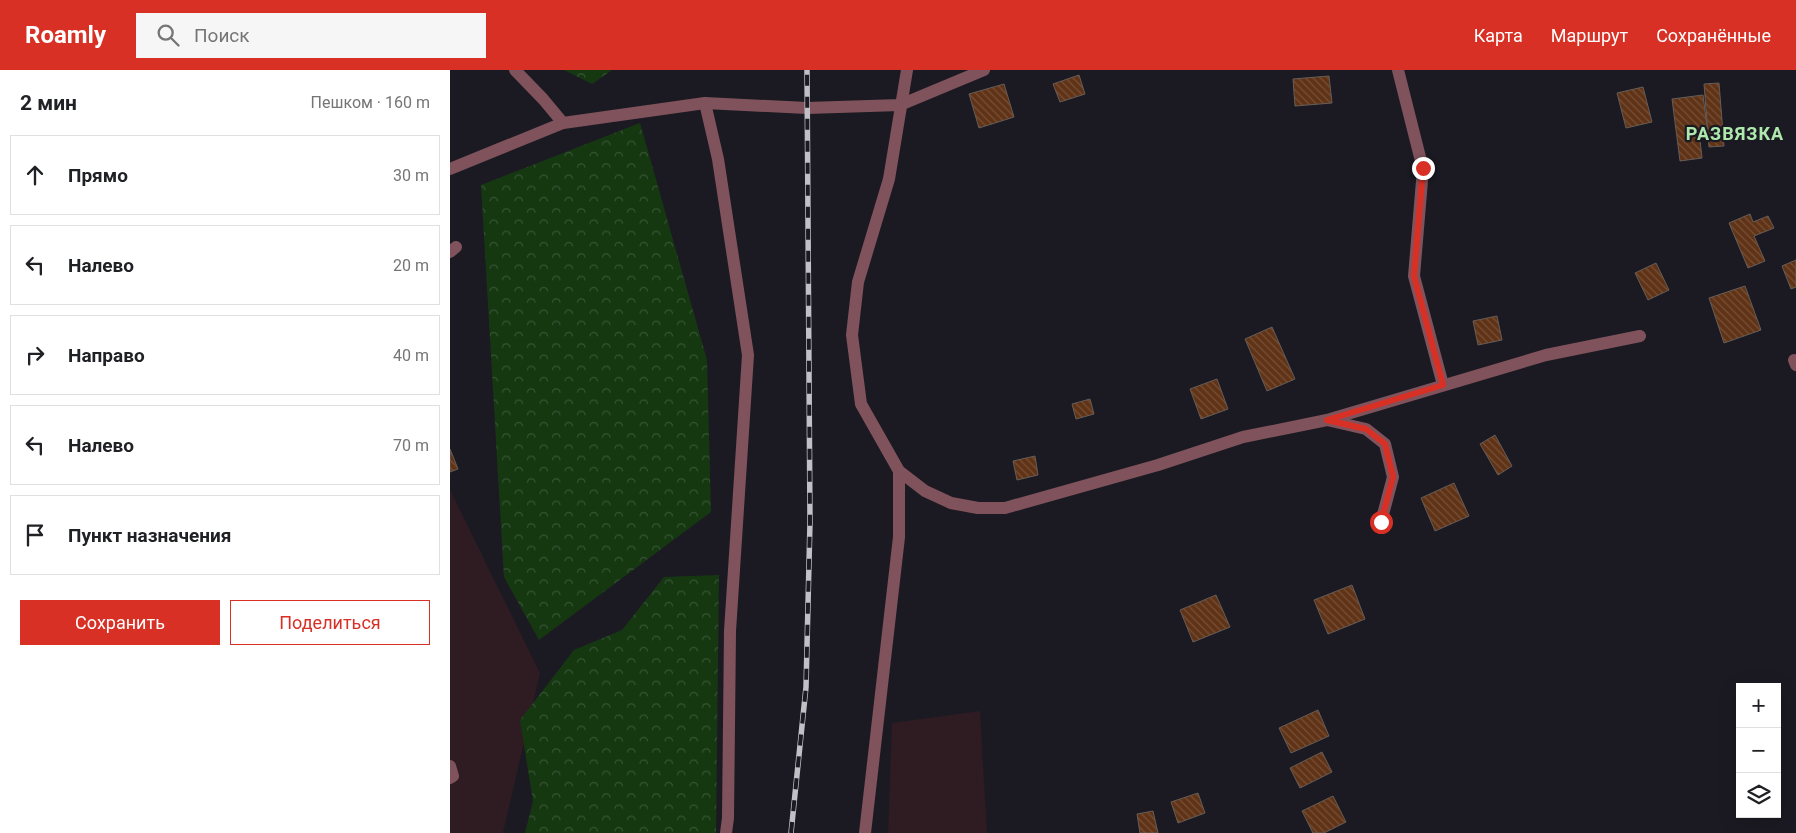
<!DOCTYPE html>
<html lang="ru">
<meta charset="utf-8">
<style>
body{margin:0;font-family:Roboto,sans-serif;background:#f6f6f6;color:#202124}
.controls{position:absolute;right:15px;bottom:15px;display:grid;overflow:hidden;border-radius:0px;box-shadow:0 5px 20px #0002}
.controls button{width:45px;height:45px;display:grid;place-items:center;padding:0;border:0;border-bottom:1px solid #e0e0e0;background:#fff;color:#202124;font:25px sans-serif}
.stop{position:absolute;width:15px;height:15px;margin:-11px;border:4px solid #d93025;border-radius:50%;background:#fff}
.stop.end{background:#d93025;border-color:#fff;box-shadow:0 1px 5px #0008}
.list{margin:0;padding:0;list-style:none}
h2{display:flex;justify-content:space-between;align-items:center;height:65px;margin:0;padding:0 20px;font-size:21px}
h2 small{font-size:16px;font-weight:400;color:#757577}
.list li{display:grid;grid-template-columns:32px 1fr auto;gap:15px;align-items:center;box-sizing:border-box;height:80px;margin:0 10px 10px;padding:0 10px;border:1px solid #e0e0e0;border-radius:0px}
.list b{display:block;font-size:19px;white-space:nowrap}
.list em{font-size:16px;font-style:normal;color:#757577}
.actions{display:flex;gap:10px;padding:15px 20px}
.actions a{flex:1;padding:11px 0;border:1px solid #d93025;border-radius:0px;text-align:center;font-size:18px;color:#d93025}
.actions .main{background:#d93025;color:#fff}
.icon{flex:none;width:28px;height:28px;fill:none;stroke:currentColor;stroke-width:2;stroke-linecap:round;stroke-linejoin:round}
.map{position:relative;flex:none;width:1346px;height:763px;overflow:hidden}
header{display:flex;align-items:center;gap:30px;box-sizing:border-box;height:70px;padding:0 25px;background:#d93025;color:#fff}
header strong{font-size:24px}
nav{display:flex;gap:28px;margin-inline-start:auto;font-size:18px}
.search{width:350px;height:45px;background:#f6f6f6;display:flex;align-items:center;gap:12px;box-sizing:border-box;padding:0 18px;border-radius:0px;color:#757577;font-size:19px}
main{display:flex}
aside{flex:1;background:#fff}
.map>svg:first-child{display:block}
</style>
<header>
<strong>Roamly</strong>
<div class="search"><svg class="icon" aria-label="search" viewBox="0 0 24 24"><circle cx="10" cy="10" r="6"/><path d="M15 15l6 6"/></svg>Поиск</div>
<nav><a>Карта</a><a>Маршрут</a><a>Сохранённые</a></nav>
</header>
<main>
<aside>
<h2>2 мин<small>Пешком · 160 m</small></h2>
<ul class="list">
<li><svg class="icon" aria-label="ahead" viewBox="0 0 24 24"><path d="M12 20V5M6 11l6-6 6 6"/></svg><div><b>Прямо</b></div><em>30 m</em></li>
<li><svg class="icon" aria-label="left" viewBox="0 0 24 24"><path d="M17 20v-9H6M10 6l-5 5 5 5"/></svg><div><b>Налево</b></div><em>20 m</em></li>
<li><svg class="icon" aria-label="right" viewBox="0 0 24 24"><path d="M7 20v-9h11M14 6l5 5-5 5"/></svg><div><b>Направо</b></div><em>40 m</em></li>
<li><svg class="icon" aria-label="left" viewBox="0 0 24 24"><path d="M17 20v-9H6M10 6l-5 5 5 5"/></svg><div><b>Налево</b></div><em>70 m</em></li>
<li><svg class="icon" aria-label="arrive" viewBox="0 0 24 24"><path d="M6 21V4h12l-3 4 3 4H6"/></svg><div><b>Пункт назначения</b></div></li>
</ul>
<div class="actions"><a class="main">Сохранить</a><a>Поделиться</a></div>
</aside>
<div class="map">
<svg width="1346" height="763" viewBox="0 0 1346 763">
<defs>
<pattern id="forest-crowns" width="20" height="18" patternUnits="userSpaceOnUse" patternTransform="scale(1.25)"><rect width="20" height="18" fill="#153811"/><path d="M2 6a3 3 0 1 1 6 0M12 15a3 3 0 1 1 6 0" fill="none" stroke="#375434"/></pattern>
<pattern id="building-back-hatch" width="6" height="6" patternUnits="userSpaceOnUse" patternTransform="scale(1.25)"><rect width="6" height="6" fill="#603316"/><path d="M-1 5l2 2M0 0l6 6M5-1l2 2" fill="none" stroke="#765038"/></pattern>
</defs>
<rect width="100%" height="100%" fill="#1b1a22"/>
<g fill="#2e1c22">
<polygon points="0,420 90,603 53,763 0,763"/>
<polygon points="530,641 537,763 438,763 442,653"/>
</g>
<g fill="url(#forest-crowns)">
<polygon points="114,0 162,0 142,14"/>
<polygon points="190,53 257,290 261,442 89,570 54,507 31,115"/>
<polygon points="269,505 266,763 75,763 83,731 70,650 124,580 172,560 214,507"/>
</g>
<g fill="url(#building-back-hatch)" stroke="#665d58">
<polygon points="629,5 635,24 610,32 603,14"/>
<polygon points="879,6 882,33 845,36 843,9"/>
<polygon points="1269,13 1274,76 1259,77 1254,14"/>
<polygon points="554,14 564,47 529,58 519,24"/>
<polygon points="1193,17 1202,52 1176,58 1167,23"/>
<polygon points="1253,25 1257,57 1249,61 1252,88 1230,91 1222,29"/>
<polygon points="1300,144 1303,152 1318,146 1324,158 1304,166 1315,191 1298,198 1279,153"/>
<polygon points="1346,190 1346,217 1341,219 1332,196"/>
<polygon points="1206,193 1219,220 1198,230 1185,203"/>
<polygon points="1295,216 1311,260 1274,273 1259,228"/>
<polygon points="1047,246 1052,270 1028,275 1023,251"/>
<polygon points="822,257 845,309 817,321 795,269"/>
<polygon points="767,309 778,339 751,349 740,319"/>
<polygon points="640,329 644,344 626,349 622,334"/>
<polygon points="1045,365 1062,396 1048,405 1030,374"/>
<polygon points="0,379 8,399 0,402"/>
<polygon points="585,386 588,405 567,410 563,391"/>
<polygon points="1004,413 1019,446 985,461 971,428"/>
<polygon points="902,515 915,549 878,564 864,530"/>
<polygon points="766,525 780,557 743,572 730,540"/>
<polygon points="868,640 879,666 841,683 829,658"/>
<polygon points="872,682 882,702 850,718 840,698"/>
<polygon points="748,723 755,743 728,753 721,732"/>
<polygon points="883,726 896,752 874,763 863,763 852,741"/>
<polygon points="703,741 708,763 690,763 687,744"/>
</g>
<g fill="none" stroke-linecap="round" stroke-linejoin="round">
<g stroke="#80535c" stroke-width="12">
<polyline points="65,0 93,29 113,53"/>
<polyline points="457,0 439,109 408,212 402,265 411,334 449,401 475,421 501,433 528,438 555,438 708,395 793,367 877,350 916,359 935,374 943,407 931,452"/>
<polyline points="948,0 973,99 964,206 993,315"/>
<polyline points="255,33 268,89 298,285 280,561 278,748 276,763"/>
<polyline points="0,99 113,53 255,33 357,38 450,35 534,0"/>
<polyline points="0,182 6,177"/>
<polyline points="1344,290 1346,295"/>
<polyline points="877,350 1096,285 1190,266"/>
<polyline points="0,696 3,706 0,708"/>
<polyline points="415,763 449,467 449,401"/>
</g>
<g stroke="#c1c0c6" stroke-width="5.5">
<polyline id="rail" points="341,763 356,617 360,452 357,0"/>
</g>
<use href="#rail" stroke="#1b1a22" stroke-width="4" stroke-dasharray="11" stroke-linecap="butt"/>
</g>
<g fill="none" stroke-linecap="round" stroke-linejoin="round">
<polyline stroke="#d93025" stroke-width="6" points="931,452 943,407 935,374 916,359 877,350 993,315 964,206 973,98"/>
</g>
<g text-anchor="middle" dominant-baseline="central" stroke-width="4.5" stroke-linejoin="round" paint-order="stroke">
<g font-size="18" font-weight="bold" letter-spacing="1" fill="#aee8ad" stroke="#1b1a22">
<text x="1285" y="63">РАЗВЯЗКА</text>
</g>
</g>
</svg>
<div class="controls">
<button>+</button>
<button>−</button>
<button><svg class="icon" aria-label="layers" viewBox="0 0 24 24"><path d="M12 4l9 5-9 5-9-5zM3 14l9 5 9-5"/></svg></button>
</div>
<div class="stop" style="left:931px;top:452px"></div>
<div class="stop end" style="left:973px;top:98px"></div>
</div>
</main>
